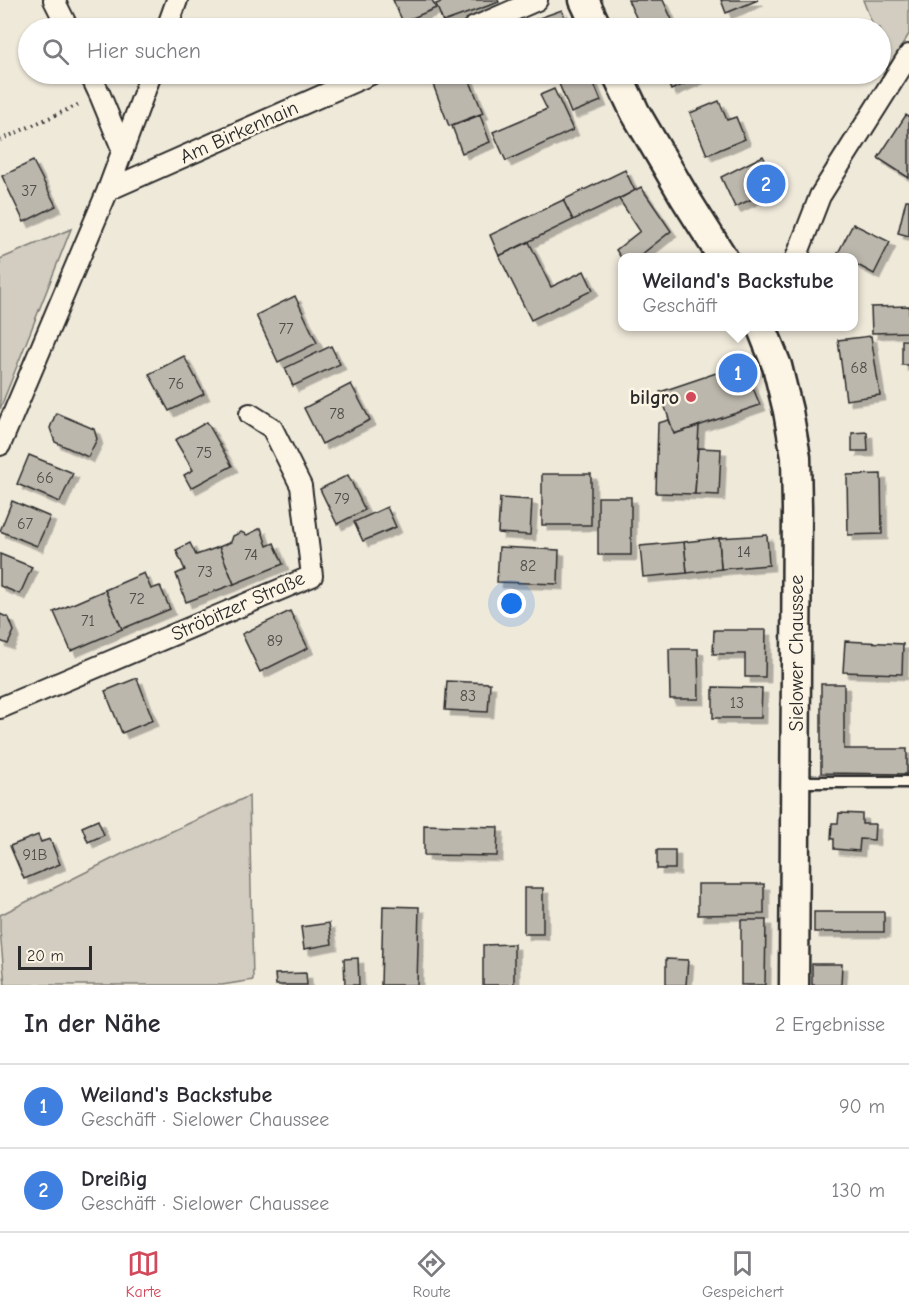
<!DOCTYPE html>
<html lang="de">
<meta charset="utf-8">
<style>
body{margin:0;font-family:"Comic Neue",sans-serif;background:#f2f2f3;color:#2b2b33}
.scale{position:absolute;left:18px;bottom:15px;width:74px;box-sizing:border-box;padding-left:6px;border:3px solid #2b2b2b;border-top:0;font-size:16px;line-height:21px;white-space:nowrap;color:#2b2b2b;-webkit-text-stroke:4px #fcf5e5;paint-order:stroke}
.you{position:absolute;left:512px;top:604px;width:21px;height:21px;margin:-15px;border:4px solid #fff;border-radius:50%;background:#1a73e8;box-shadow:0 0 0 9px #1a73e833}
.badge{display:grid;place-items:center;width:39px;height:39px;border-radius:50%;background:#d1495b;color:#fff;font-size:20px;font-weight:700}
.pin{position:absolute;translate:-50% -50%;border:3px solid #fff;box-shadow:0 2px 6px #0006}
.popup{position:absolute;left:618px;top:253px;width:240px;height:78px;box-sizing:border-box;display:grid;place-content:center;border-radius:12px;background:#fff;filter:drop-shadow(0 2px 4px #0005);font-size:20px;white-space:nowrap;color:#7c7c81}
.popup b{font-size:22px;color:#2b2b33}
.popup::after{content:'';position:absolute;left:50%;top:100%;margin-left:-12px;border:12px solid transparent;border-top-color:#fff}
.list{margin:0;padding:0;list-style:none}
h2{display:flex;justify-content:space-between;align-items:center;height:78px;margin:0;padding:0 24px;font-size:26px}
h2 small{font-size:20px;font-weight:400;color:#7c7c81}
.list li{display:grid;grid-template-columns:39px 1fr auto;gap:18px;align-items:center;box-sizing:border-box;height:84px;padding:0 24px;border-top:2px solid #e1e1e2}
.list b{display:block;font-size:22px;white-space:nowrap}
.list p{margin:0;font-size:20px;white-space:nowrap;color:#7c7c81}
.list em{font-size:20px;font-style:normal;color:#7c7c81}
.icon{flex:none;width:33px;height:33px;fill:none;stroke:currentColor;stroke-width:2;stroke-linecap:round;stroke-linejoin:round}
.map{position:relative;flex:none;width:909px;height:985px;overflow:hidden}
.search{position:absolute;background:#fff;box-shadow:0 2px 4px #0004;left:18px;right:18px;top:18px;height:66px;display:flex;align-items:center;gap:15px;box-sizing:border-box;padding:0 21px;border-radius:33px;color:#7c7c81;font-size:22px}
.sheet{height:246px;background:#fff}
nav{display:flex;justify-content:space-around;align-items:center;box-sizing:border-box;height:84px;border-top:2px solid #e1e1e2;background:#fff;font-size:16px;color:#7c7c81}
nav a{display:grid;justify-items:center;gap:3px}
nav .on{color:#d1495b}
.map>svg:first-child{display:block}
</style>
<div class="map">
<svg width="909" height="985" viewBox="0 0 909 985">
<defs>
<filter id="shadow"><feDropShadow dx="5.5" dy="5.5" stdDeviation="0" flood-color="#0004"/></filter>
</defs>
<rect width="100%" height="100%" fill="#efe9da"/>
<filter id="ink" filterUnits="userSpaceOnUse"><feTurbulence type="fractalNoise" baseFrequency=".0167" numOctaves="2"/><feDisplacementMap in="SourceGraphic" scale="12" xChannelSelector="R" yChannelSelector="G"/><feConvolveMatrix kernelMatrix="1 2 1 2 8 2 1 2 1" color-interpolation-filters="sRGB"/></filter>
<g filter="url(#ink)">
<g fill="#d2cdc0" stroke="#7e7c76" stroke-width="1.5">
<polygon points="863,0 909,0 909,34 890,66 881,43 880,28 874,28"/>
<polygon points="71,229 0,409 0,259"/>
<polygon points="249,796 253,980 222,985 5,985 0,931 0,915 124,853"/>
</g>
<g fill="#bcb7ac" stroke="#2b2b2b" stroke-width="1.5" filter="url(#shadow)">
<polygon points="393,0 432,0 436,8 403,22"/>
<polygon points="446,0 498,0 499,2 443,22 436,4"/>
<polygon points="628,0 663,0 673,22 661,28 641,28"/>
<polygon points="721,0 758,0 726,13"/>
<polygon points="562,10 569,28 511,28"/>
<polygon points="429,74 467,74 483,113 449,126"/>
<polygon points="555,74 590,74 601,101 571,113"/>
<polygon points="664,74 696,74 698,78 671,90"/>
<polygon points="554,89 573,130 506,161 493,132 547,109 540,95"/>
<polygon points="719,101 727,120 736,117 745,139 707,155 690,113"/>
<polygon points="480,115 490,142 462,153 452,126"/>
<polygon points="906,115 909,117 909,178 878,158"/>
<polygon points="763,156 779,186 735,207 721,177"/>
<polygon points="33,161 56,206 24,222 2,176"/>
<polygon points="625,170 635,191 573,220 563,200"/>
<polygon points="641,187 671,231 637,258 622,258 622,259 616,250 640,231 619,199"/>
<polygon points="563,200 573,220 499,256 490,235"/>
<polygon points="906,200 909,200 909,236 898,233"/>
<polygon points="853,224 890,242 874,274 854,263 854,258 843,258 837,255"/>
<polygon points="529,242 551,287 584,271 593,290 531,320 499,256"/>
<polygon points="295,296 317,343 278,362 256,315"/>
<polygon points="909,306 909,332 872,333 871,307"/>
<polygon points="871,336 880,395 846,400 838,340"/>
<rect x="902" y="340" width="7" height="25"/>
<polygon points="331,346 340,364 293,386 285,368"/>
<polygon points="184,356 204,394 169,411 149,374"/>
<polygon points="743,364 760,405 674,434 660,392"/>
<polygon points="351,384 370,420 322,444 304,408"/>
<polygon points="56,413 94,429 97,439 88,457 55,442 50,428"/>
<polygon points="669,420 674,434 699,426 695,494 656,493 658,423"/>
<polygon points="207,422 232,466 191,488 184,475 193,470 175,440"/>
<polygon points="867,432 868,451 852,451 852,433"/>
<polygon points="698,448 721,449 719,495 695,494"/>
<polygon points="29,455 73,473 60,502 17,484"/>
<rect x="542" y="474" width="49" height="51"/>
<polygon points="881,474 882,534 848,535 847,475"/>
<polygon points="348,475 365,510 337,524 320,489"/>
<rect x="598" y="497" width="33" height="58"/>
<polygon points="500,498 532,500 530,535 498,533"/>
<polygon points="12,501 50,517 37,546 0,531"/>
<polygon points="387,507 396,527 363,541 354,522"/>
<polygon points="261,528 267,546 274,543 283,564 234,584 219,547 231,542 233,536 241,532 247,535"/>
<polygon points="767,535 769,565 721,569 719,538"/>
<polygon points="719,538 721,569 687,573 684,542"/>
<polygon points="684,542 687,573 643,577 640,546"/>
<polygon points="190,543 196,555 219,547 234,584 186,602 176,574 185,570 176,550"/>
<polygon points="499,547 559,550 558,584 497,582"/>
<polygon points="0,554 32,567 20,594 0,586"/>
<polygon points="144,573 151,589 160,586 170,609 122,629 105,590"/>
<polygon points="105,590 122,629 71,651 54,612"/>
<polygon points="290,611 308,648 260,672 242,634"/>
<polygon points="0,614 9,618 14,631 8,644 0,641"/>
<polygon points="714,630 766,630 765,677 745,677 745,654 713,654"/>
<polygon points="845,641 903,644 902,674 843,672"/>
<polygon points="669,649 698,649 699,699 670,699"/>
<polygon points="137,678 153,720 122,733 105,691"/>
<polygon points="447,681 490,683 488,712 445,710"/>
<polygon points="821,684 844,684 844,749 907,749 907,774 821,773"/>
<polygon points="713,687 762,688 761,718 713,718"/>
<polygon points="839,813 862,814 862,824 875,824 874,840 860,839 859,851 834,849 834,839 831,839 832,823 838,823"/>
<polygon points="98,820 104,835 88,842 82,827"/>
<polygon points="424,825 498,827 497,856 424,855"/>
<polygon points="38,835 41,842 50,839 60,864 24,879 10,846"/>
<rect x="657" y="850" width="18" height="19"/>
<polygon points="698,884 764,884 764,914 698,915"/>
<rect x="524" y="888" width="19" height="46"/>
<polygon points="383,906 419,907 417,985 381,985"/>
<rect x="814" y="912" width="70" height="20"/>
<polygon points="741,920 766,920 765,985 741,985"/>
<polygon points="329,923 332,944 304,949 301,927"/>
<polygon points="514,944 514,985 483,985 483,945"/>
<polygon points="358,958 359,985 345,985 344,959"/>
<polygon points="666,959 688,960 686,985 666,985"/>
<polygon points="812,964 842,964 841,985 812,985"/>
<polygon points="306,973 307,985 276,985 275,974"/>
</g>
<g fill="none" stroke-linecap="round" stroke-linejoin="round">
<g stroke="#2b2b2b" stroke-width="15">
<polyline id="lane" points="795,782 909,782"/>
</g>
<g stroke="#2b2b2b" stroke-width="24">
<g id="street">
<polyline points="54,0 68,28"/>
<polyline points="167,28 177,0"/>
<polyline points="473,28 537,0"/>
<polyline points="90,74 100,95 123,151"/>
<polyline points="108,190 371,74"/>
<polyline points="796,258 820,196 909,55"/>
<polyline points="0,445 108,190 151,74"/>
<polyline points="0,708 312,576 301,486 272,428 250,414"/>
</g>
</g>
<g stroke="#2b2b2b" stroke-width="33">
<g id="secondary">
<polyline points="584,0 597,28"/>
<polyline points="617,74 635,112 684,196 723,258"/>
<polyline points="761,326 777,366 788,411 796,457 797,509 794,985"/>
</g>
</g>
<polyline stroke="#2b2b2b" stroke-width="4" stroke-dasharray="1.5 4.5" stroke-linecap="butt" points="0,140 80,104"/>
<use href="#lane" stroke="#fcf5e5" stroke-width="10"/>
<use href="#street" stroke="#fcf5e5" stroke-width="20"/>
<use href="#secondary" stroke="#fcf5e5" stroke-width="28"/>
</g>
</g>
<circle fill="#d1495b" stroke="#fcf5e5" stroke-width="2" cx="691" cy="397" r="6"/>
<g text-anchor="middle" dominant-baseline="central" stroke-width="5" stroke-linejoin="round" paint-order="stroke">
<g font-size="16" fill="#4f4e4b">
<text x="29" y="191">37</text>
<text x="286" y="329">77</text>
<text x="859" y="368">68</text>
<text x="176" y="384">76</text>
<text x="337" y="414">78</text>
<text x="204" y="453">75</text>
<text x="45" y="478">66</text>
<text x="342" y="499">79</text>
<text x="25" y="524">67</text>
<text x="744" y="552">14</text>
<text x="251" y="555">74</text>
<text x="528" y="566">82</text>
<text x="205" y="572">73</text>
<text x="137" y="599">72</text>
<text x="88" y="621">71</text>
<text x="275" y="641">89</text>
<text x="468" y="696">83</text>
<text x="737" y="703">13</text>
<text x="35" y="855">91B</text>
</g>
<g font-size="20" fill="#2b2b2b" stroke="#fcf5e5">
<text transform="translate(239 132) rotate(-24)">Am Birkenhain</text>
<text transform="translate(238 606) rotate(-24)">Ströbitzer Straße</text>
<text transform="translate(796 653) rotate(-90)">Sielower Chaussee</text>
</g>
<g font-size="20" font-weight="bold" fill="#2b2b2b" stroke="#fcf5e5" text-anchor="end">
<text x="679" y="397">bilgro</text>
</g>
</g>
</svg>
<div class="scale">20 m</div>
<div class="you"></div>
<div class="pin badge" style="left:738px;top:373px;background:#3f7fe0">1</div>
<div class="popup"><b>Weiland's Backstube</b>Geschäft</div>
<div class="pin badge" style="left:766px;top:184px;background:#3f7fe0">2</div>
<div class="search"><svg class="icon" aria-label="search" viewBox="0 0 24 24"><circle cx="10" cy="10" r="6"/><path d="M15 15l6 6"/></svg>Hier suchen</div>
</div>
<section class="sheet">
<h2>In der Nähe<small>2 Ergebnisse</small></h2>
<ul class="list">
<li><span class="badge" style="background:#3f7fe0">1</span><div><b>Weiland's Backstube</b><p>Geschäft · Sielower Chaussee</p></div><em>90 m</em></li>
<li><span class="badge" style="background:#3f7fe0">2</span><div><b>Dreißig</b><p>Geschäft · Sielower Chaussee</p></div><em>130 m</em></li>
</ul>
</section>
<nav>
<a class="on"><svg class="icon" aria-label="map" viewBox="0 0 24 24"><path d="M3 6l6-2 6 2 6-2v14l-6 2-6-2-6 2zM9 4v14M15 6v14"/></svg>Karte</a>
<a><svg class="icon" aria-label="directions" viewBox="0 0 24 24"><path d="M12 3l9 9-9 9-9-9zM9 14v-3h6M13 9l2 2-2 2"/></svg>Route</a>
<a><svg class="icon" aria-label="saved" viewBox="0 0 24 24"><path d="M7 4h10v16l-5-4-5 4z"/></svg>Gespeichert</a>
</nav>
